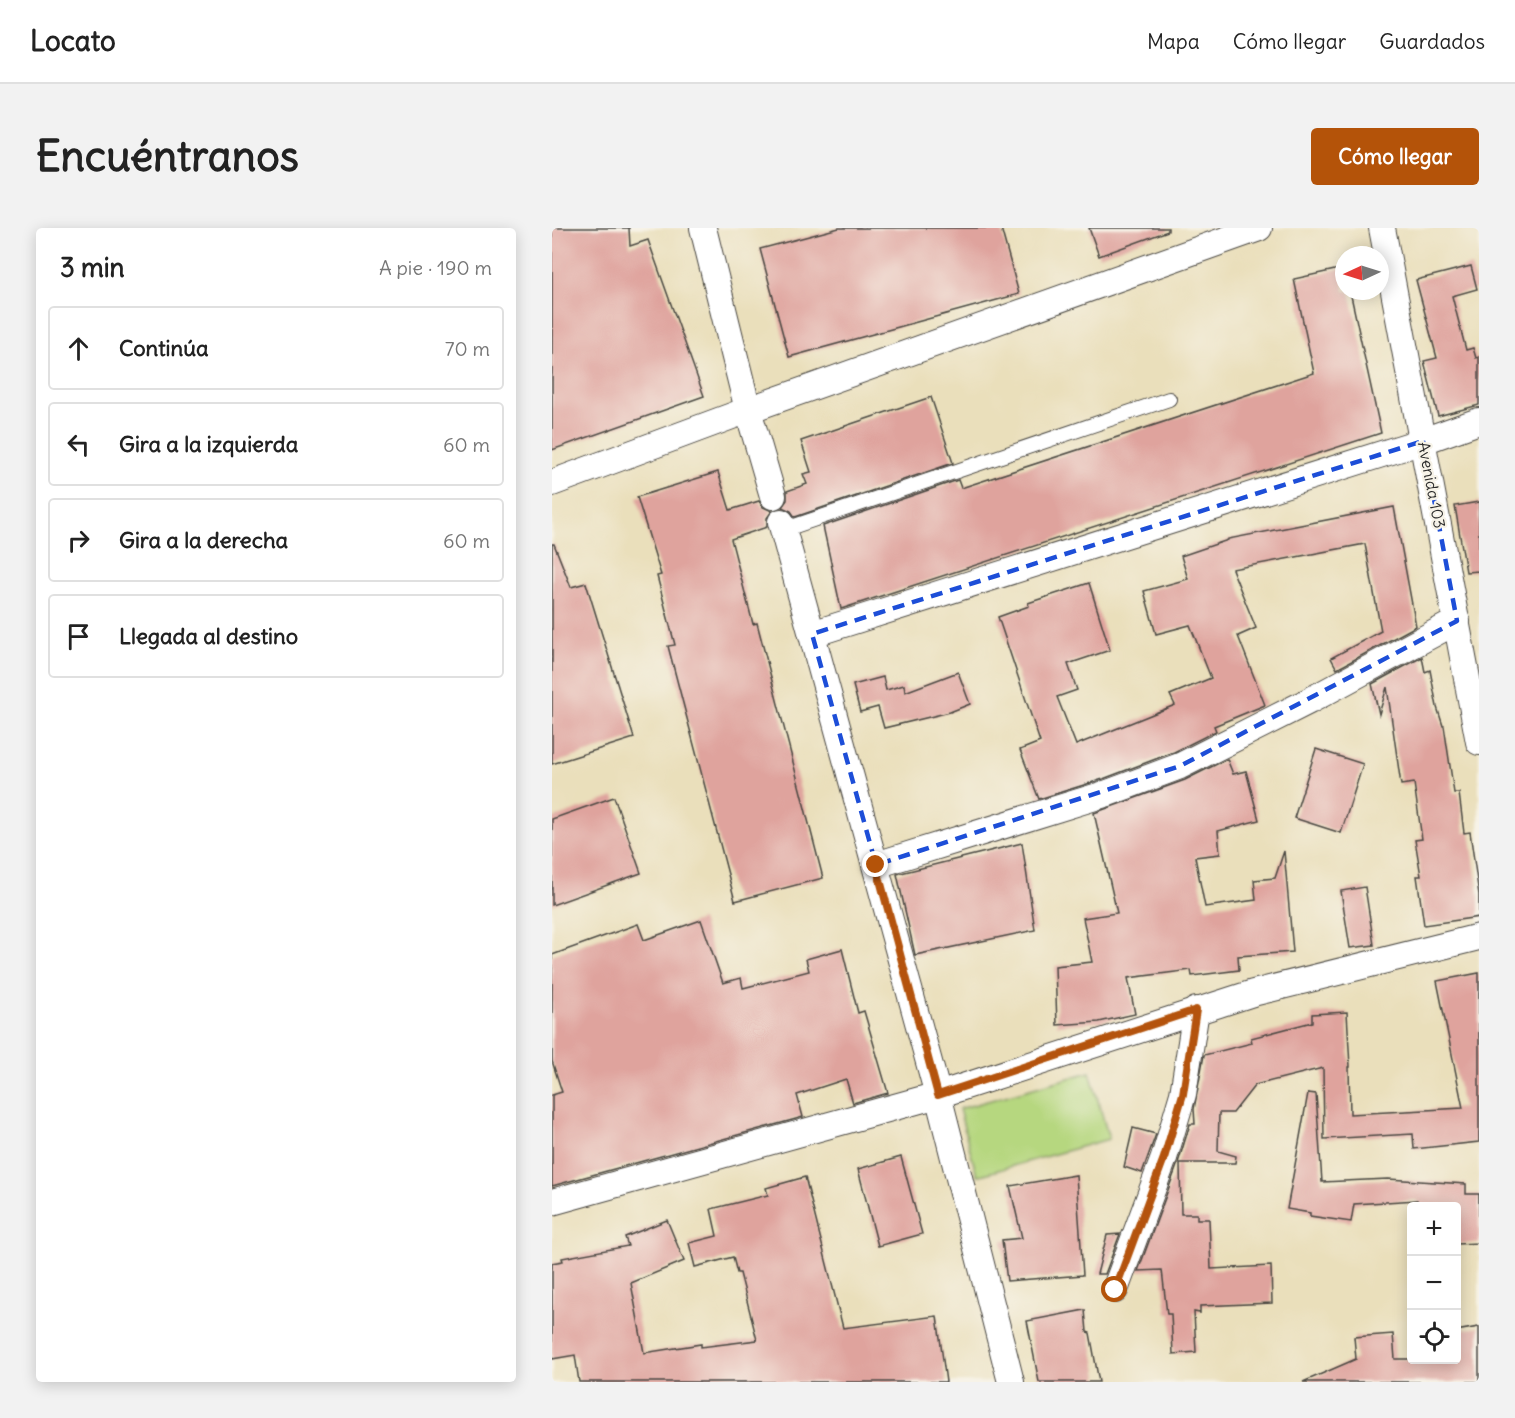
<!DOCTYPE html>
<html lang="es">
<meta charset="utf-8">
<style>
body{margin:0;font-family:Delius,sans-serif;background:#f2f2f2;color:#222}
.controls{position:absolute;right:18px;bottom:18px;display:grid;overflow:hidden;border-radius:6px;box-shadow:0 3px 15px #0003}
.controls button{width:54px;height:54px;display:grid;place-items:center;padding:0;border:0;border-bottom:2px solid #e0e0e0;background:#fff;color:#222;font:30px sans-serif}
.compass{position:absolute;left:783px;top:18px;width:54px;height:54px;border-radius:50%;background:#fff;box-shadow:0 3px 15px #0003;rotate:266deg}
.stop{position:absolute;width:18px;height:18px;margin:-14px;border:4px solid #b45309;border-radius:50%;background:#fff}
.stop.end{background:#b45309;border-color:#fff;box-shadow:0 2px 6px #0008}
.list{margin:0;padding:0;list-style:none}
h2{display:flex;justify-content:space-between;align-items:center;height:78px;margin:0;padding:0 24px;font-size:26px}
h2 small{font-size:20px;font-weight:400;color:#767676}
.list li{display:grid;grid-template-columns:39px 1fr auto;gap:18px;align-items:center;box-sizing:border-box;height:84px;margin:0 12px 12px;padding:0 12px;border:2px solid #e0e0e0;border-radius:6px}
.list b{display:block;font-size:22px;white-space:nowrap}
.list em{font-size:20px;font-style:normal;color:#767676}
.icon{flex:none;width:33px;height:33px;fill:none;stroke:currentColor;stroke-width:2;stroke-linecap:round;stroke-linejoin:round}
.map{position:relative;flex:none;width:927px;height:1154px;overflow:hidden;border-radius:6px}
header{display:flex;align-items:center;gap:36px;box-sizing:border-box;height:84px;padding:0 30px;background:#fff;border-bottom:2px solid #e0e0e0}
header strong{font-size:28px}
nav{display:flex;gap:33px;margin-inline-start:auto;font-size:21px}
.intro{display:flex;align-items:center;justify-content:space-between;box-sizing:border-box;height:144px;padding:0 36px}
h1{margin:0;font-size:42px}
.button{padding:15px 27px;border-radius:6px;background:#b45309;color:#fff;font-size:21px;font-weight:700}
main{display:flex;gap:36px;padding:0 36px}
aside{flex:1;background:#fff;border-radius:6px;box-shadow:0 3px 15px #0003}
.map>svg:first-child{display:block}
</style>
<header>
<strong>Locato</strong>
<nav><a>Mapa</a><a>Cómo llegar</a><a>Guardados</a></nav>
</header>
<div class="intro"><h1>Encuéntranos</h1><a class="button">Cómo llegar</a></div>
<main>
<aside>
<h2>3 min<small>A pie · 190 m</small></h2>
<ul class="list">
<li><svg class="icon" aria-label="ahead" viewBox="0 0 24 24"><path d="M12 20V5M6 11l6-6 6 6"/></svg><div><b>Continúa</b></div><em>70 m</em></li>
<li><svg class="icon" aria-label="left" viewBox="0 0 24 24"><path d="M17 20v-9H6M10 6l-5 5 5 5"/></svg><div><b>Gira a la izquierda</b></div><em>60 m</em></li>
<li><svg class="icon" aria-label="right" viewBox="0 0 24 24"><path d="M7 20v-9h11M14 6l5 5-5 5"/></svg><div><b>Gira a la derecha</b></div><em>60 m</em></li>
<li><svg class="icon" aria-label="arrive" viewBox="0 0 24 24"><path d="M6 21V4h12l-3 4 3 4H6"/></svg><div><b>Llegada al destino</b></div></li>
</ul>
</aside>
<div class="map">
<svg width="927" height="1154" viewBox="0 0 927 1154">
<rect width="100%" height="100%" fill="#f7f3e8"/>
<filter id="ink" filterUnits="userSpaceOnUse"><feTurbulence type="fractalNoise" baseFrequency=".0167" numOctaves="2"/><feDisplacementMap in="SourceGraphic" scale="12" xChannelSelector="R" yChannelSelector="G"/><feConvolveMatrix kernelMatrix="1 2 1 2 8 2 1 2 1" color-interpolation-filters="sRGB"/></filter>
<filter id="wash" filterUnits="userSpaceOnUse"><feTurbulence type="fractalNoise" baseFrequency=".008" numOctaves="4" result="noise"/><feDisplacementMap in="SourceGraphic" scale="24" xChannelSelector="R" yChannelSelector="G"/><feGaussianBlur stdDeviation="1.35" result="paint"/><feColorMatrix in="noise" values="0 0 0 0 0 0 0 0 0 0 0 0 0 0 0 0 0 1.4 0 .05"/><feComposite in="paint" operator="in"/></filter>
<g filter="url(#wash)">
<rect width="100%" height="100%" fill="#eadfbb"/>
<polygon fill="#b6d77f" stroke="#708155" stroke-width="1.5" points="538,844 557,911 425,948 407,881"/>
<g id="blocks">
<g fill="#dfa39d">
<polygon points="0,0 77,0 78,18 96,12 152,168 0,222"/>
<polygon points="287,0 449,0 467,66 237,129 208,21"/>
<polygon points="537,0 616,0 616,3 547,28"/>
<polygon points="919,38 925,61 900,68 914,122 921,120 924,130 927,129 927,177 886,188 872,133 885,130 864,52"/>
<polygon points="792,40 792,63 798,63 829,205 289,381 271,298 406,252 409,260 762,145 742,51"/>
<polygon points="379,169 401,235 243,289 239,283 230,279 235,272 235,263 255,256 251,246 259,244 249,213"/>
<polygon points="166,244 178,282 207,273 211,279 220,283 215,290 215,299 179,311 201,396 205,395 271,650 183,673 116,418 123,417 105,348 109,347 85,269"/>
<polygon points="927,274 927,343 914,344 903,278"/>
<polygon points="842,279 864,398 785,441 779,430 829,403 813,316 680,341 704,400 686,408 713,477 662,498 664,503 622,524 551,551 487,571 468,522 488,514 446,389 477,378 476,375 537,355 558,422 516,436 525,462 505,469 524,517 623,477 618,467 659,450 638,397 604,406 592,363 636,351 629,328 676,312 676,311"/>
<polygon points="0,316 2,316 19,359 34,355 82,510 0,536"/>
<polygon points="870,429 873,444 878,442 885,479 891,498 892,498 902,565 907,565 912,605 918,604 927,667 927,689 872,697 865,648 869,648 863,612 870,611 862,555 849,557 835,459 827,486 820,456"/>
<polygon points="406,444 418,476 398,484 332,500 326,479 308,484 301,457 331,449 334,462 352,457 353,464"/>
<polygon points="764,521 811,536 789,605 742,590"/>
<polygon points="675,531 681,546 694,543 707,592 666,603 668,626 643,629 653,679 704,672 702,652 723,650 732,623 741,724 686,728 687,742 640,748 639,742 576,750 583,786 547,794 505,797 503,738 540,734 531,690 565,685 542,585 633,552"/>
<polygon points="62,569 89,645 0,677 0,591"/>
<polygon points="470,615 483,702 363,727 345,646"/>
<polygon points="813,659 822,717 798,720 789,663"/>
<polygon points="149,692 171,755 189,750 191,760 257,743 254,731 290,721 306,785 312,783 336,865 301,875 294,851 245,867 251,889 0,958 0,867 10,864 0,833 0,727 86,696 92,712"/>
<polygon points="927,745 927,914 862,921 861,906 772,911 771,840 703,857 681,885 667,885 666,923 684,928 683,935 628,935 629,986 645,986 645,991 657,991 659,1041 719,1038 720,1075 648,1078 648,1085 642,1084 644,1124 621,1126 619,1086 615,1086 610,1042 586,1043 626,935 638,896 643,896 642,881 652,827 700,815 699,810 760,794 760,786 795,784 798,839 797,839 798,886 911,880 885,753"/>
<polygon points="756,865 764,866 770,954 836,951 914,956 914,966 927,966 927,1015 904,1016 904,978 866,978 865,972 802,976 799,994 758,988 758,985 735,981"/>
<polygon points="581,900 604,906 590,945 572,939"/>
<polygon points="349,929 370,1006 326,1018 306,941"/>
<polygon points="524,947 531,1047 455,1053 450,1012 470,1010 458,958"/>
<polygon points="253,949 291,1100 385,1088 394,1154 27,1154 23,1127 0,1131 0,1035 11,1033 10,1030 76,1018 73,1009 115,992 132,1033 79,1055 92,1125 149,1116 149,1119 205,1112 188,1045 185,1045 181,1029 143,1039 137,1015 165,1008 159,981 216,967 214,960"/>
<polygon points="568,1006 553,1046 545,1046 555,1007"/>
<polygon points="533,1082 535,1104 538,1105 547,1154 487,1154 475,1093"/>
<polygon points="927,1099 927,1154 751,1154 804,1131 802,1109 841,1106 843,1131 904,1131 904,1103"/>
</g>
</g>
</g>
<g filter="url(#ink)">
<use href="#blocks" fill-opacity="0" stroke="#484641" stroke-width="1.5"/>
<g fill="none" stroke-linecap="round" stroke-linejoin="round">
<g stroke="#484641" stroke-width="16">
<polyline id="service" points="231,302 617,171"/>
</g>
<g stroke="#484641" stroke-width="28">
<g id="minor">
<polyline points="151,0 196,182 221,268"/>
<polyline points="830,0 927,514"/>
<polyline points="0,255 196,182 707,0"/>
<polyline points="229,294 386,867 459,1154"/>
<polyline points="260,406 871,213 927,193"/>
<polyline points="324,637 556,565 628,538 757,473 905,393"/>
<polyline points="0,974 386,867 701,765 927,709"/>
<polyline points="563,1062 612,930 631,866 644,782"/>
</g>
</g>
<use href="#service" stroke="#fff" stroke-width="14"/>
<use href="#minor" stroke="#fff" stroke-width="26"/>
</g>
</g>
<g fill="none" stroke-linecap="round" stroke-linejoin="round" filter="url(#ink)">
<polyline stroke="#b45309" stroke-width="8" points="324,637 386,867 644,782 631,866 612,930 563,1062"/>
</g>
<path fill="none" stroke="#1d4ed8" stroke-width="4.5" stroke-dasharray="12 8" stroke-linejoin="round" d="M871,213L905,393L628,538L324,637L260,406Z"/>
<g text-anchor="middle" dominant-baseline="central" stroke-width="4.5" stroke-linejoin="round" paint-order="stroke">
<g font-size="16" fill="#2b2b2b" stroke="#f7f3e8">
<text transform="translate(880 257) rotate(79)">Avenida 103</text>
</g>
</g>
</svg>
<div class="controls">
<button>+</button>
<button>−</button>
<button><svg class="icon" aria-label="locate" viewBox="0 0 24 24"><circle cx="12" cy="12" r="6"/><path d="M12 2v4M12 18v4M2 12h4M18 12h4"/></svg></button>
</div>
<svg class="compass" viewBox="-18 -18 36 36"><path d="M0-13l5 13h-10z" fill="#e53935"/><path d="M0 13l5-13h-10z" fill="#767676"/></svg>
<div class="stop" style="left:563px;top:1062px"></div>
<div class="stop end" style="left:324px;top:637px"></div>
</div>
</main>
